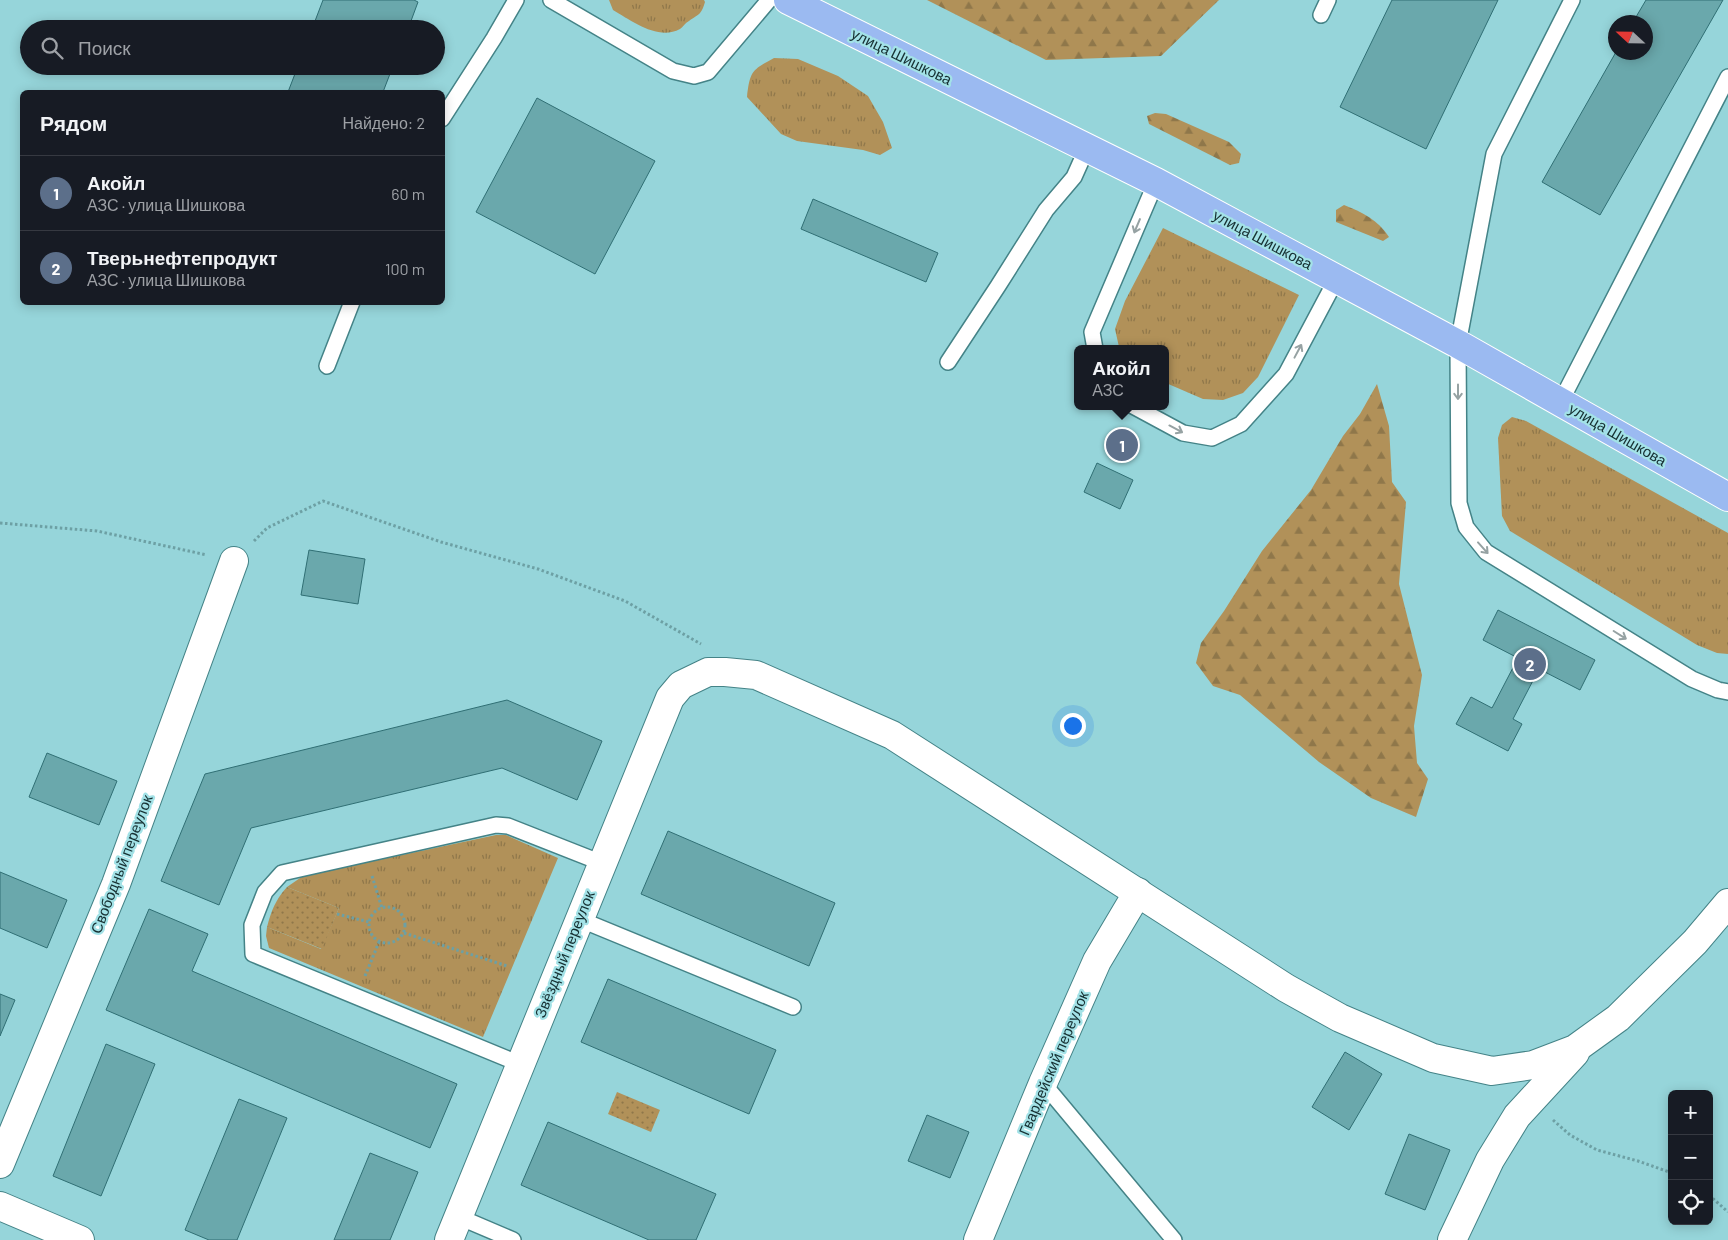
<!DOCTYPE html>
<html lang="ru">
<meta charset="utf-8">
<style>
body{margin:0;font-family:Barlow,sans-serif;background:#242831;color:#f1f3f6}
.controls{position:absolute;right:15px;bottom:15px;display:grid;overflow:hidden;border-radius:8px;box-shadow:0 2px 12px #0003}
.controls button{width:45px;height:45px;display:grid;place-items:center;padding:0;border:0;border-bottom:1px solid #363941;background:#171b24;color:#f1f3f6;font:25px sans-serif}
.compass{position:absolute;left:1608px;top:15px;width:45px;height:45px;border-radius:50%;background:#171b24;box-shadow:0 2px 12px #0003;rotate:292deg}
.you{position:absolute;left:1072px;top:725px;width:18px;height:18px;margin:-12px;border:4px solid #fff;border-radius:50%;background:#1a73e8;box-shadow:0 0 0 8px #1a73e833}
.badge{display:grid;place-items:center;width:32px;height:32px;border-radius:50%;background:#db2777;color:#fff;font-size:16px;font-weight:700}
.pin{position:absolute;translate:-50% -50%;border:2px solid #fff;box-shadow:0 1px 5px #0006}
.popup{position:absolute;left:1074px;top:345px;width:95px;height:65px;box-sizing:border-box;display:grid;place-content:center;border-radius:8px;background:#171b24;filter:drop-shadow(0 1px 4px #0005);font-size:16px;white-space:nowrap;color:#9ea1a6}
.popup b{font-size:19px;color:#f1f3f6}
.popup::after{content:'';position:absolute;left:50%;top:100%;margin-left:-10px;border:10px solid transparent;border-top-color:#171b24}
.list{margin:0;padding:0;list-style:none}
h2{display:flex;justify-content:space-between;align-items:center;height:65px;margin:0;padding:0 20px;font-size:21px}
h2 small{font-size:16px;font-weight:400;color:#9ea1a6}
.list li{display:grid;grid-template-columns:32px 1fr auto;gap:15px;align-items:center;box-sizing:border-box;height:75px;padding:0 20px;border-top:1px solid #363941}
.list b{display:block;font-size:19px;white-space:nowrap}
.list p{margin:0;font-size:16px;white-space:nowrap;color:#9ea1a6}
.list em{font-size:16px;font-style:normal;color:#9ea1a6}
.icon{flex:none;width:28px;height:28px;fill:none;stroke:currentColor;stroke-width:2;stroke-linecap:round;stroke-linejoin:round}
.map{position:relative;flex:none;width:1728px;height:1240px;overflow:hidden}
.search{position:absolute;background:#171b24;box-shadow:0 2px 12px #0003;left:20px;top:20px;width:425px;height:55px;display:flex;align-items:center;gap:12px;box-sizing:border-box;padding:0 18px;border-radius:28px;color:#9ea1a6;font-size:19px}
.panel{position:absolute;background:#171b24;box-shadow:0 2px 12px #0003;left:20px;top:90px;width:425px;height:215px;border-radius:8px}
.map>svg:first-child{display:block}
</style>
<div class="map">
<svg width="1728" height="1240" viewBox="0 0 1728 1240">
<defs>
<pattern id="grass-tufts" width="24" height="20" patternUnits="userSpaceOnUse" patternTransform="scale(1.25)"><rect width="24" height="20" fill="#b19159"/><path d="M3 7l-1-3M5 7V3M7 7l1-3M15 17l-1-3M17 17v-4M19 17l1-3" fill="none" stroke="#8f774a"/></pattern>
<pattern id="forest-firs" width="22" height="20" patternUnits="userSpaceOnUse" patternTransform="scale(1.25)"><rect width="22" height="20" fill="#b19159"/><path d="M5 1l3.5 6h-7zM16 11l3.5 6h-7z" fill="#8f774a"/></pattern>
<pattern id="park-dots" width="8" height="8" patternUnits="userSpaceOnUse" patternTransform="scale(1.25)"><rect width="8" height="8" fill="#b19159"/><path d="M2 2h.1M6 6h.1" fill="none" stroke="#8f774a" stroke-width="1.8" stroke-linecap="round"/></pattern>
</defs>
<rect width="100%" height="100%" fill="#96d5da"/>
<g fill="url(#grass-tufts)">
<path d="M609,0H704L705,2C701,15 700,13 689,21C685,23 683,27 680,29C658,41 632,21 613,10Z"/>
<path d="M774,58L798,59L838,76L868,96L883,122L892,148L880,155L863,150L797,141L781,134L747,97C750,71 752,70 774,58Z"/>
<polygon points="1163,228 1299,295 1258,377 1243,393 1223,400 1203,399 1166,383 1166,349 1119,349 1119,347 1115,329 1125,301"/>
<polygon points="1512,417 1526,421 1728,533 1728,654 1717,653 1697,645 1510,531 1502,516 1498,438 1502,425"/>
<polygon points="496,835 506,835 558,858 483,1037 269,948 266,936 267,927 321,949 339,908 287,887 303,876"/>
</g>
<g fill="url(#forest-firs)">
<polygon points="927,0 1219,0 1161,56 1046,60"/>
<polygon points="1155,113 1166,114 1229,142 1241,154 1239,163 1230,165 1149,124 1147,116"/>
<path d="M1344,205C1362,212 1378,220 1389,237L1383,241L1336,222V210Z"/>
<polygon points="1377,384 1389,426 1392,482 1406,502 1399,584 1422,675 1414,726 1417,763 1428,779 1416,817 1371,798 1319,762 1240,695 1213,686 1196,663 1201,643 1224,611 1262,551 1311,490 1343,436 1360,414"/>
</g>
<g fill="url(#park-dots)">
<path d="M287,887L339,908L322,949L267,927C271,911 276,899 287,887Z"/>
<polygon points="617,1092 660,1110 651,1132 608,1114"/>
</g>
<g fill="#6aa8ac" stroke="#306f74">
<polygon points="323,0 414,0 418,2 408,29 312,29"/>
<polygon points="1392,0 1498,0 1426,149 1340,107"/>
<polygon points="1646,0 1723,0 1600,215 1542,182 1616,52 1646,52 1646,22 1633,22"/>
<polygon points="298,66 393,66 383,92 288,92"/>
<polygon points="537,98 655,161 595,274 476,212"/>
<polygon points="813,199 938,253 926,282 801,229"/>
<polygon points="1097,463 1133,480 1120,509 1084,492"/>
<polygon points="309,550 365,559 358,604 301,595"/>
<polygon points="1498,610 1595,660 1580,690 1539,669 1513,719 1522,724 1508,751 1456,724 1471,697 1492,708 1518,658 1483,640"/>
<polygon points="507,700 602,741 577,800 502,768 251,828 219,905 161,881 205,774"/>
<polygon points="47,753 117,781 99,825 29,797"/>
<polygon points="668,831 835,903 809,966 641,894"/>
<polygon points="0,872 67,900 47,948 0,928"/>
<polygon points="149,909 208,934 192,971 457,1084 430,1148 106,1010"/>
<polygon points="608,979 776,1050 749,1114 581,1042"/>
<polygon points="0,994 15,1000 0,1036"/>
<polygon points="106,1044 155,1064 101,1196 53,1176"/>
<polygon points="1345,1052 1382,1074 1349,1130 1312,1107"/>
<polygon points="239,1099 287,1118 237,1240 209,1240 185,1230"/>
<polygon points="927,1115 969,1132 950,1178 908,1161"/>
<polygon points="548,1122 716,1194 696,1240 649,1240 521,1185"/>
<polygon points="1409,1134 1450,1150 1425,1210 1385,1194"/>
<polygon points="370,1153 418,1172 390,1240 334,1240"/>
</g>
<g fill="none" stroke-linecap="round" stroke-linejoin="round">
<g stroke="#448387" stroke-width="18">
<g id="service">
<polyline points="551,0 673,71 694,76 708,72 769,0"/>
<polyline points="1572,0 1494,154 1458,344 1459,503 1466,527 1486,552 1692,679 1718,690 1728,692"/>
<polyline points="1321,15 1328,0"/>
<polyline points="442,119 494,38 516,0"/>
<polyline points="1095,349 1092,332 1156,182"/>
<polyline points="948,362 998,286 1046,210 1074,177 1087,148"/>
<polyline points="327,366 352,302"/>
<polyline points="1561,401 1728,77"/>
<polyline points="1133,406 1183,433 1212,438 1241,424 1286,374 1337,278"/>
<polyline points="579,919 793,1007"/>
<polyline points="520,1064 253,954 252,925 265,892 282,873 496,825 508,826 602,863"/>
<polyline points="1043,1083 1174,1240"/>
<polyline points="459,1217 513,1240"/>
</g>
</g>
<g stroke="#448387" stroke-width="30">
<g id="minor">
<polyline points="0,1164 116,884 234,561"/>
<polyline points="0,1206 80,1240"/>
<polyline points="449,1240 670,698 681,685 708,672 725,672 756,675 892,735 1286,988 1340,1018 1433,1058 1492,1071 1533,1065 1575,1049 1618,1018 1695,942 1728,903"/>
<polyline points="978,1240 1043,1083 1097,961 1138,892"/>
<polyline points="1452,1240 1490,1160 1517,1116 1575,1053"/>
</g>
</g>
<g stroke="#fff" stroke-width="30">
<polyline id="primary" points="788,0 1156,182 1458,344 1728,497"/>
</g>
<g stroke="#6da0a4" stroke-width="3" stroke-dasharray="2.5 2.5" stroke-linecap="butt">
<polyline points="0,523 97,531 207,555"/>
<polyline points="254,541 267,528 323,501 441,542 538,569 625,601 701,644"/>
<polyline points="372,876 382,908"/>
<circle cx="387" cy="925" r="18"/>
<polyline points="337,914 369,922"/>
<polyline points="404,933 507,966"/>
<polyline points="365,976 379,942"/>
<polyline points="1553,1120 1570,1135 1597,1150 1638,1161 1672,1173"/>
<polyline points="1709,1195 1728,1212"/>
</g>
<use href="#service" stroke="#fff" stroke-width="15"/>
<use href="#minor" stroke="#fff" stroke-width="28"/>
<use href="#primary" stroke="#9bbaf1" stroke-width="28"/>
</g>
<defs><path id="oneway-shaft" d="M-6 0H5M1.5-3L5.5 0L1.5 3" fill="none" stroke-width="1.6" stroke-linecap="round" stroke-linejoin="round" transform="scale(1.25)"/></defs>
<g stroke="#96a2a3">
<use href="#oneway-shaft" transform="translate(1137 226) rotate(113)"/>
<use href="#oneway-shaft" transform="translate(1298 351) rotate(-62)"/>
<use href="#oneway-shaft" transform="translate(1458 392) rotate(90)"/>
<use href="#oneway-shaft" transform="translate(1176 429) rotate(28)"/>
<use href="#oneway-shaft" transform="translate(1483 548) rotate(48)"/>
<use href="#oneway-shaft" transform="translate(1620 635) rotate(32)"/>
</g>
<g text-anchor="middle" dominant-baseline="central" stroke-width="4.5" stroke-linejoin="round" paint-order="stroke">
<g font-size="15" fill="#163032" stroke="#a3e2e7">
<text transform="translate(902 56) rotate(26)">улица Шишкова</text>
<text transform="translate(1263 239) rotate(28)">улица Шишкова</text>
<text transform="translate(1618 434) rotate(30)">улица Шишкова</text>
<text transform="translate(121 864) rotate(-69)">Свободный переулок</text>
<text transform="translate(564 954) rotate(-68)">Звёздный переулок</text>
<text transform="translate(1053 1063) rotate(-67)">Гвардейский переулок</text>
</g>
</g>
</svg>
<div class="controls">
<button>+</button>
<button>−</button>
<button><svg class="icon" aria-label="locate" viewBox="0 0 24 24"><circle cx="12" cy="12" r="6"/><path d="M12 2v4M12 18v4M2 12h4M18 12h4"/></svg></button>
</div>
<svg class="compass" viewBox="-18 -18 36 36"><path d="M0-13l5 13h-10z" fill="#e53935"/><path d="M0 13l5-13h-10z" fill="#9ea1a6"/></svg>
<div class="you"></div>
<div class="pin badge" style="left:1122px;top:445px;background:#5c6f8a">1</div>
<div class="popup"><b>Акойл</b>АЗС</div>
<div class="pin badge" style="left:1530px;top:664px;background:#5c6f8a">2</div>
<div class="search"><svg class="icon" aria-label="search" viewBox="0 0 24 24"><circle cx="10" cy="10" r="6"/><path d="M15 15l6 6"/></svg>Поиск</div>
<section class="panel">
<h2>Рядом<small>Найдено: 2</small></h2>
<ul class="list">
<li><span class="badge" style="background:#5c6f8a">1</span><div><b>Акойл</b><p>АЗС · улица Шишкова</p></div><em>60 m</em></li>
<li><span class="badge" style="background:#5c6f8a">2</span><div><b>Тверьнефтепродукт</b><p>АЗС · улица Шишкова</p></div><em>100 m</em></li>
</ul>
</section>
</div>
